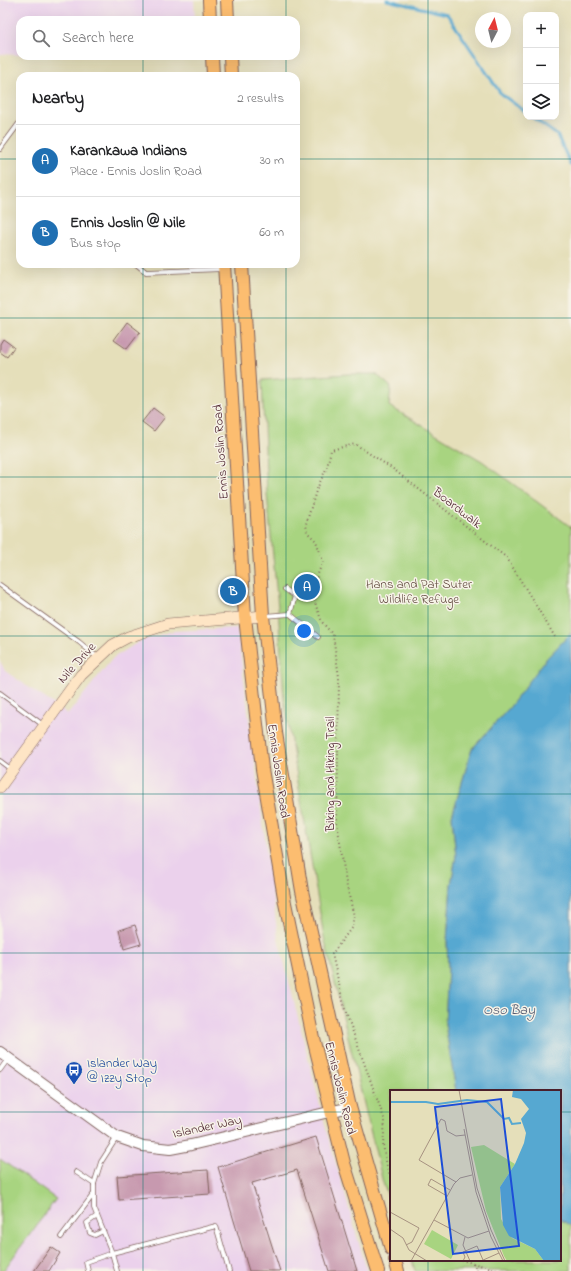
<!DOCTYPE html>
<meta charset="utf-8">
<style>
body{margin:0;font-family:"Indie Flower",sans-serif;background:#f2f2f2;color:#202124}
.controls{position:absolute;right:12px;top:12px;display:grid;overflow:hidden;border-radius:8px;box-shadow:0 4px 16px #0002}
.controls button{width:36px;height:36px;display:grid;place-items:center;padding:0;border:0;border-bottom:1px solid #e0e0e0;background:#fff;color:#202124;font:20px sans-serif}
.compass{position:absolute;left:475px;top:12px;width:36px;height:36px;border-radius:50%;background:#fff;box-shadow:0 4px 16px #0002;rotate:7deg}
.you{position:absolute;left:304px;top:631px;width:14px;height:14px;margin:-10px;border:3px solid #fff;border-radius:50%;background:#1a73e8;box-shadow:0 0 0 6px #1a73e833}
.badge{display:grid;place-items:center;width:26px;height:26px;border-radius:50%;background:#1f6fb2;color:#fff;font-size:13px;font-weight:700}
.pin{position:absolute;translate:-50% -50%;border:2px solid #fff;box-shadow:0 1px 4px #0006}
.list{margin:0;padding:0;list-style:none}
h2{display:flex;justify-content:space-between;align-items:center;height:52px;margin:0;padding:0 16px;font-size:17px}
h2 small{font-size:13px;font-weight:400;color:#757577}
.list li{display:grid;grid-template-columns:26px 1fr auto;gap:12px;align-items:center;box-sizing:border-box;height:72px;padding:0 16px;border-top:1px solid #e0e0e0}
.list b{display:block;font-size:15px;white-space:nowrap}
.list p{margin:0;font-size:13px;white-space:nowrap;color:#757577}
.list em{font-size:13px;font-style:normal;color:#757577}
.icon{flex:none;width:22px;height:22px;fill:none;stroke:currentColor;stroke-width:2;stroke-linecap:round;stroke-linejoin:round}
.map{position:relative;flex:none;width:571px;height:1271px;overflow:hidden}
.search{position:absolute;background:#fff;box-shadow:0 4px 16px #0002;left:16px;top:16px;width:284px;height:44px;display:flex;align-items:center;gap:10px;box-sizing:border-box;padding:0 14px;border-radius:12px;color:#757577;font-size:15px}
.panel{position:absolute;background:#fff;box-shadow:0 4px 16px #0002;left:16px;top:72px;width:284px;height:196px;border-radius:12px}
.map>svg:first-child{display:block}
</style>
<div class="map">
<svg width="571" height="1271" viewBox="0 0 571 1271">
<rect width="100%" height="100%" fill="#f7f3e8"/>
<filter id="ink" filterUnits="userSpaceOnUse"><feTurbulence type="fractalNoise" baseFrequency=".025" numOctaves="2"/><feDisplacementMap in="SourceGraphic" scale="8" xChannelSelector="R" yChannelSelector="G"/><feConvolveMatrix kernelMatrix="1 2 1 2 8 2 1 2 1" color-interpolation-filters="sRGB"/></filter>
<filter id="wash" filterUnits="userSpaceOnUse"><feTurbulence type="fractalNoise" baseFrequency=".012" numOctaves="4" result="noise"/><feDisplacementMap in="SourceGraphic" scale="16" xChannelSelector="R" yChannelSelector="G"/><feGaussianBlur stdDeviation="0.9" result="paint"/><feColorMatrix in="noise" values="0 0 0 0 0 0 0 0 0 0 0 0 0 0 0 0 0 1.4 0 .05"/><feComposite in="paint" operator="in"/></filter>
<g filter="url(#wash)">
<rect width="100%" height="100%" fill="#e5dfba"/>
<g fill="#ebd1ec">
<polygon points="0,0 194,0 195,20 20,20 20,55 0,54"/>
<polygon points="237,628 278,938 327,1133 367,1271 0,1271 0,661 5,671 68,714 113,658 140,641 173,631"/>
</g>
<g fill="#a8d480" stroke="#797a56">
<polygon points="348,374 376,374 391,387 389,406 482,461 571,527 571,633 510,707 472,749 452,816 456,856 451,885 447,941 448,969 445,1024 456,1091 391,1091 391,1204 383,1183 324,937 284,699 278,607 267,494 262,380"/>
<polygon points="0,1159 56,1199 3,1271 0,1271"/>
<polygon points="560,1219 571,1226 571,1271 415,1271 412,1260 560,1260"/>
</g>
<polygon fill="#56a8d1" stroke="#50647e" points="571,633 571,1226 560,1219 560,1091 456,1091 445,1024 448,969 447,941 451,885 456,856 452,816 472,749 510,707 546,659"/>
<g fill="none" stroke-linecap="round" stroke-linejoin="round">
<g stroke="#56a8d1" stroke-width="3">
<polyline points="387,0 447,14 501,94 526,112"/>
<polyline points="532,117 557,135 571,165"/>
</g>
</g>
<g id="blocks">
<g fill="#c799af">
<polygon points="127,322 140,332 127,349 114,340"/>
<polygon points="3,339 14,347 7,357 0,352 0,344"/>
<polygon points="153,408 165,417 154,431 142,422"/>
<polygon points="135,925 141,944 124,949 119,930"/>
<polygon points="316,1137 357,1271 329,1271 297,1170 252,1183 280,1271 249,1271 218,1167"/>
<polygon points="208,1170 210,1194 119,1200 117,1176"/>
<polygon points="51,1247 60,1253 49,1271 34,1271"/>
</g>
</g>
</g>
<g filter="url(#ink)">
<use href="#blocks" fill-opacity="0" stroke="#80625d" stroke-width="1"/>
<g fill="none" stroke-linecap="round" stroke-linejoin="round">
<g stroke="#80625d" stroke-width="5.5">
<g id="service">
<polyline points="0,149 20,122"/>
<polyline points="136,264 146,272 223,269"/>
<polyline points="0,585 79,642 98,658"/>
<polyline points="290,614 318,637"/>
<polyline points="264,616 290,614 295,596 285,589"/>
<polyline points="0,693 43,725"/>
<polyline points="0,761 12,770"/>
<polyline points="0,1070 8,1059"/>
<polyline points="117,1137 101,1162 94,1184 94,1208 112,1253 117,1271"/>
<polyline points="76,1172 94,1184"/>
<polyline points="97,1216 87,1223 90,1233 95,1235 103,1231"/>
<polyline points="61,1237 93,1195"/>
<polyline points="88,1271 86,1262 112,1253 216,1226 229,1271"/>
</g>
</g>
<g stroke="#80625d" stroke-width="12">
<polyline id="tertiary" points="0,1052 117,1137 143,1146 170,1149 191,1145 350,1107"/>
</g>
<g stroke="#80625d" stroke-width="12">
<polyline id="secondary" points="0,787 81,675 113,645 128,637 168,624 263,616"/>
</g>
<g stroke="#80625d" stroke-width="14">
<g id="primary">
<polyline points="209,0 210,20"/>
<polyline points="227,0 228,20"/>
<polyline points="212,56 213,76"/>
<polyline points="230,56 231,76"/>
<polyline points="224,264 245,617 262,769 285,903 313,1038 344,1163 378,1271"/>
<polyline points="242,264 263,616 276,733 302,891 350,1107 391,1249"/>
<polyline points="395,1260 398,1271"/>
</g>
</g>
<g stroke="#80625d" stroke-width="2" stroke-dasharray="1 3" stroke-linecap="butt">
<polyline points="391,1177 388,1171 383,1145 385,1121 345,1010 332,954 352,927 354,916 346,883 337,822 339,677 333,635 322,622 316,606 314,595 314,584 323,561 316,541 307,532 306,524 316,491 327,467 331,450 355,444 393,469 507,558 555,637"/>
<polyline points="461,1260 502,1271"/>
<polyline points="473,1263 477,1271"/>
</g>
<use href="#service" stroke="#fff" stroke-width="4"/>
<use href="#tertiary" stroke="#fff" stroke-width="10"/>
<use href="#secondary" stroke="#fee5c5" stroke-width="11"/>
<use href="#primary" stroke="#fcbd6f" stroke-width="12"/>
</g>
</g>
<path fill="none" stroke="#0f766e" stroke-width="1" stroke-opacity="0.55" d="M143,0V20M286,0V20M428,0V1091M143,56V76M286,56V76M0,159H20M296,159H571M143,264V1271M286,264V1271M0,318H571M0,477H571M0,636H571M0,794H571M0,953H571M0,1112H391M560,1112H571M428,1260V1271"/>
<defs>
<g id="bus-pin" transform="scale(0.9)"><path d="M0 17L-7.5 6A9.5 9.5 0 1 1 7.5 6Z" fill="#1a4fb4" stroke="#f7f3e8"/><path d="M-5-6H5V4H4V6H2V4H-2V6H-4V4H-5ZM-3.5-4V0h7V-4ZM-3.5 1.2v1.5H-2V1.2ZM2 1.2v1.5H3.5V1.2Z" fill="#fff"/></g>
</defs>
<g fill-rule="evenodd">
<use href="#bus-pin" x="74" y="1070"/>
</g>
<g text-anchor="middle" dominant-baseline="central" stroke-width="3" stroke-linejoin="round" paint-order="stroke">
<g font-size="13" fill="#4a1f2b" stroke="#f7f3e8">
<text transform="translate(221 452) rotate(-94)">Ennis Joslin Road</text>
<text transform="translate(457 508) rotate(38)">Boardwalk</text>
<text transform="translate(77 663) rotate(-48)">Nile Drive</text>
<text transform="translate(278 771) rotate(82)">Ennis Joslin Road</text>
<text transform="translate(330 774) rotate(-90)">Biking and Hiking Trail</text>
<text transform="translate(340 1088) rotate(76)">Ennis Joslin Road</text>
<text transform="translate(207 1127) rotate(-12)">Islander Way</text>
</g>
<g font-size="13" fill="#624c40" stroke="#f7f3e8">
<text x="419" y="584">Hans and Pat Suter<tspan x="419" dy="15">Wildlife Refuge</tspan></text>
</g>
<g font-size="13" fill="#164399" stroke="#f7f3e8" text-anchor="start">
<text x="87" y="1063">Islander Way<tspan x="87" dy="15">@ Izzy Stop</tspan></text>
</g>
<g font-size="14" font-style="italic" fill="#4f566d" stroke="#f7f3e8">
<text x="509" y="1010">Oso Bay</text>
</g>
</g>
<g transform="translate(390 1090)">
<rect width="171" height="171" fill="#e5dfba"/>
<path d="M94,55L125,74L110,97L111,129L122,148L145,159L154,171H117L114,166L96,121L81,57ZM42,140L68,155L61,169L34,154Z" fill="#a8d480"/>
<path d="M123,0H171V171H154L145,159L119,146L113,135L110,97L125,74L134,53L136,43L131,29L139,19L131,9L122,7Z" fill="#56a8d1"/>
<path fill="none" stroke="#56a8d1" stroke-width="2" d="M0,12H36L48,14L77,10L97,12L114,29L119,28L122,34L131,33"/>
<path fill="none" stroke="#a79281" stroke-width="1" d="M69,0L87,98L101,140L115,171M74,39L86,102L101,147L113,171M66,92L29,70L51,29L55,31L57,41L66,46L75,45M57,106L38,95L41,89L60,100M0,122L29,138L22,152L16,155M44,130L78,148L99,141M0,139L13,148L19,160L37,171M75,147L73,155L80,171M21,171L64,94L70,88L82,85M73,171L75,167L73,162L87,156L93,170M91,171L109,163"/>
<path fill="#1d4ed8" fill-opacity="0.15" stroke="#1d4ed8" stroke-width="2" d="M111,9L129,156L63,164L45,17Z"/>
<rect width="171" height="171" fill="none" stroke="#4a1f2b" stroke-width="2"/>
</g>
</svg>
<div class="controls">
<button>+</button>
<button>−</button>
<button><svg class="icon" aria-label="layers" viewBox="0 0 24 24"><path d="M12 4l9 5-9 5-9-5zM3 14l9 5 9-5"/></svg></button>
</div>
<svg class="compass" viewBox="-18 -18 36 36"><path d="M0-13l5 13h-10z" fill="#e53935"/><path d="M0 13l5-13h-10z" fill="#757577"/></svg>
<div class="you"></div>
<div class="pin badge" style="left:307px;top:587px">A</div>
<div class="pin badge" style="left:233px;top:591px">B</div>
<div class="search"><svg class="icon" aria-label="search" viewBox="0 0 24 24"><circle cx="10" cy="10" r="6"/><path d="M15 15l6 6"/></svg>Search here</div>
<section class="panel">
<h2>Nearby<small>2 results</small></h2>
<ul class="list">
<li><span class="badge">A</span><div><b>Karankawa Indians</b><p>Place · Ennis Joslin Road</p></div><em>30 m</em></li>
<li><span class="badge">B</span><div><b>Ennis Joslin @ Nile</b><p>Bus stop</p></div><em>60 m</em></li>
</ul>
</section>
</div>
